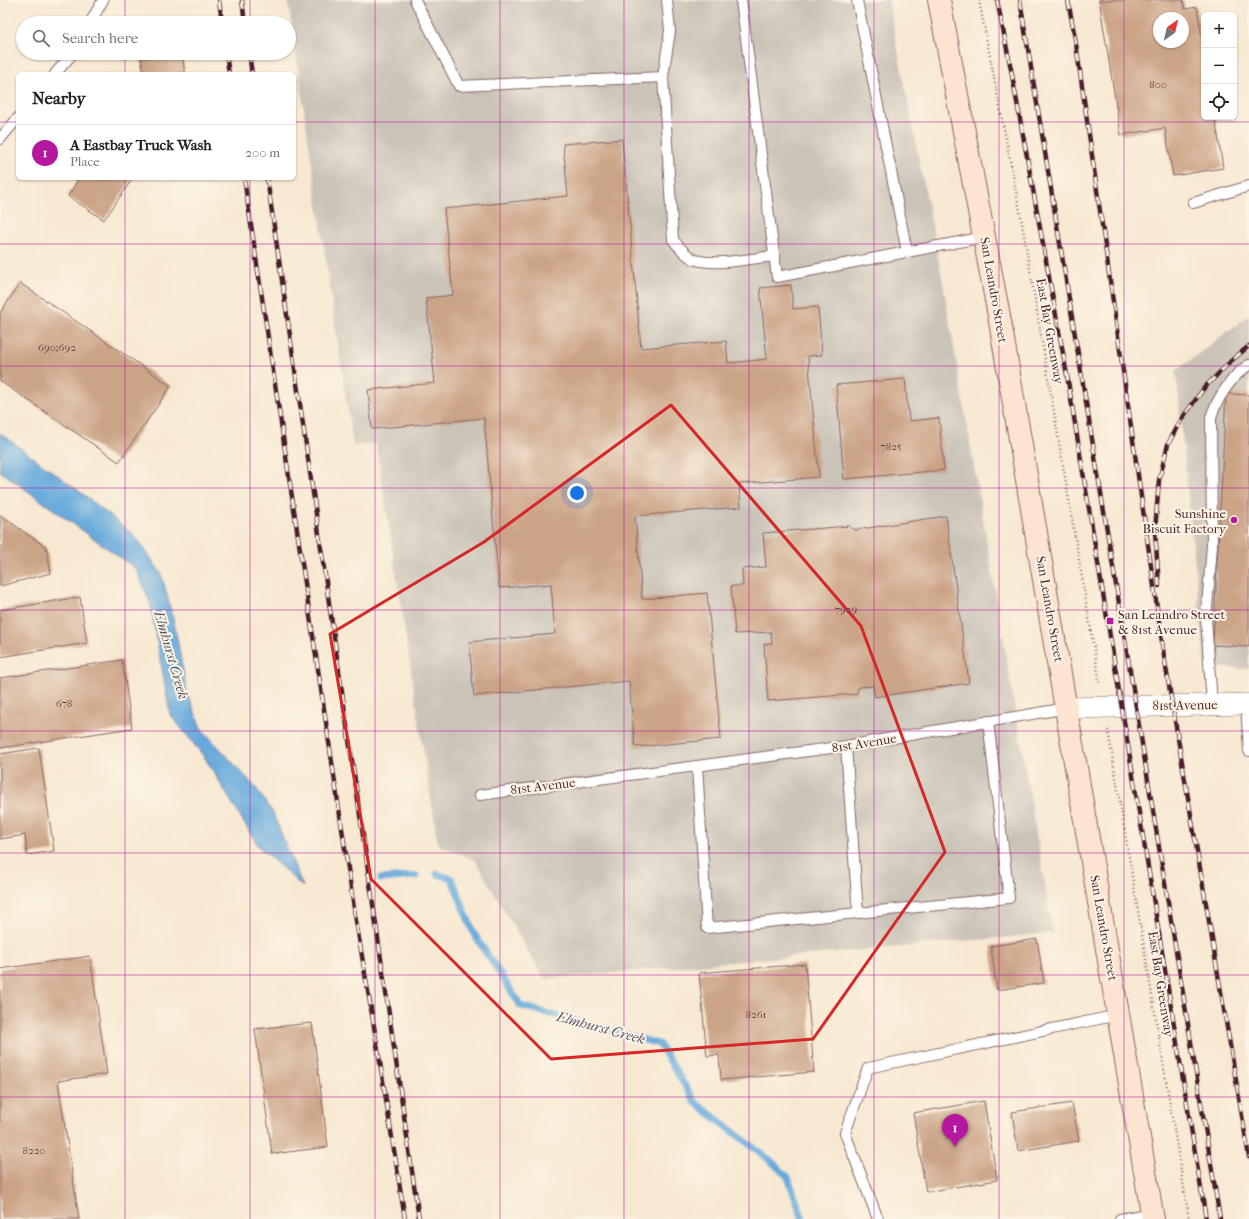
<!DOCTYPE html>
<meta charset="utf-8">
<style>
body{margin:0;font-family:"IM FELL French Canon",serif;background:#f2f2f2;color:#202124}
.controls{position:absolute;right:12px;top:12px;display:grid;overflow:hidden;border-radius:6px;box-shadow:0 1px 3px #0004}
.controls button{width:36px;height:36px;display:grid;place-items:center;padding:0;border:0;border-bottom:1px solid #e0e0e0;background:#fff;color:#202124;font:20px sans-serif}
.compass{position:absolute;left:1153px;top:12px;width:36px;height:36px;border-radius:50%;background:#fff;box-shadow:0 1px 3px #0004;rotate:34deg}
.you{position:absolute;left:577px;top:493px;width:14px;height:14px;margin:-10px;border:3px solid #fff;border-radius:50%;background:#1a73e8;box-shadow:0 0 0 6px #1a73e833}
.badge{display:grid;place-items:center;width:26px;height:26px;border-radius:50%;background:#b5179e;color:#fff;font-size:13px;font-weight:700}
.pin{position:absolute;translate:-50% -33px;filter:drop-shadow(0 1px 2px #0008)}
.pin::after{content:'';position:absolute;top:21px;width:14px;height:12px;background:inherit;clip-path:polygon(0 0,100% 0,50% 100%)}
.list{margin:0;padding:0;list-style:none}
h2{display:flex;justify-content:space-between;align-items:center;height:52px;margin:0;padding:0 16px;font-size:17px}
h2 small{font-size:13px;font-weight:400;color:#757577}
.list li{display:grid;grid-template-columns:26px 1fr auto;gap:12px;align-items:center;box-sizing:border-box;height:56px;padding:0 16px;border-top:1px solid #e0e0e0}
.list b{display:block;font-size:15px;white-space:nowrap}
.list p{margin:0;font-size:13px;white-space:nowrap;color:#757577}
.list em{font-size:13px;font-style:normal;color:#757577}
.icon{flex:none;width:22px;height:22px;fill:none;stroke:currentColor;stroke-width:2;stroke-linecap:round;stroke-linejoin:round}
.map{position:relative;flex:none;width:1249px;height:1219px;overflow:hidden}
.search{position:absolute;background:#fff;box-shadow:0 1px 3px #0004;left:16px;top:16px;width:280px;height:44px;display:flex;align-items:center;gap:10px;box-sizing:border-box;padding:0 14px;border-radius:22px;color:#757577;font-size:15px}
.panel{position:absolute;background:#fff;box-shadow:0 1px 3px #0004;left:16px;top:72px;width:280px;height:108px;border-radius:6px}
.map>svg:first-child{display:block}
</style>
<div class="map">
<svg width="1249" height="1219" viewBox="0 0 1249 1219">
<rect width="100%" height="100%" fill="#fcf5e5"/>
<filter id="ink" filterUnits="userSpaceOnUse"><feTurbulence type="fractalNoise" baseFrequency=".025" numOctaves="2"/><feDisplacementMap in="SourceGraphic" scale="8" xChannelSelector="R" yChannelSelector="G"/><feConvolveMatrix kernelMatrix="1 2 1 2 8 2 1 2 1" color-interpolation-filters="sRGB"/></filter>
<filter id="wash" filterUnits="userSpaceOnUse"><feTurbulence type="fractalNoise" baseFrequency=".012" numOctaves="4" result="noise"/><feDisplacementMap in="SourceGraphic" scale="16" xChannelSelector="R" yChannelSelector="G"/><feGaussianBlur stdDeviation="0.9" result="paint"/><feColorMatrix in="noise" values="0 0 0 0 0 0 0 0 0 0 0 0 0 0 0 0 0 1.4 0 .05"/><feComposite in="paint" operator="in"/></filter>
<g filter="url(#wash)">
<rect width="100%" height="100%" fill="#f7e8d1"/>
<g fill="#cac3b8">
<polygon points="288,0 888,0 942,277 1053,933 544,979 475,860 438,845 376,443 353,446"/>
<polygon points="1249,315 1249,669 1205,667 1176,371"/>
</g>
<polygon fill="#68aadc" stroke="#596484" points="0,433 83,494 135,536 161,573 174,622 187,692 201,728 256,788 273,813 303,887 258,846 205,758 170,714 150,602 136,569 0,471"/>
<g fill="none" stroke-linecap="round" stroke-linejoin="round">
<g stroke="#68aadc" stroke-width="7">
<polyline points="437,874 452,879 474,934 521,1006 659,1044 696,1103 771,1161 788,1177 803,1219"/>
<polyline points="381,879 416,876"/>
</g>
</g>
<g id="blocks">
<g fill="#cba386" fill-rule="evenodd">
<path d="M1099,0H1183L1185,9L1197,7L1204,50V117H1215L1223,168L1173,176L1165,128L1121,135ZM1159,18H1183V42H1159Z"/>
<polygon points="157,53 182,53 185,74 144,74 141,58 158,56"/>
<polygon points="622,139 641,348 726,341 728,363 767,359 760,288 791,285 793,309 818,307 822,355 808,356 819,477 739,484 741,507 635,516 642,599 707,593 721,739 635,747 629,681 474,696 469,642 555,634 551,584 499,588 484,418 372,429 368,390 435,383 426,298 453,295 444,209 568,196 563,144"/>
<polygon points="79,178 133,178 104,220 68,196"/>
<polygon points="20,283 171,386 119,462 0,381 0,313"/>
<polygon points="905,379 909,421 939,418 944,470 844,479 836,385"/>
<polygon points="1226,394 1249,395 1249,647 1213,645"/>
<polygon points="0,515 46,547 51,573 0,586"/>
<polygon points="946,516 969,683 875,697 873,686 859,687 856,694 768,701 764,644 772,643 771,632 735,634 731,586 743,586 742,569 766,567 763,533 849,526 855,530"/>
<polygon points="80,597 87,643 0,657 0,610"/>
<polygon points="122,660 132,728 0,748 0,678"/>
<polygon points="39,748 54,851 27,855 25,835 0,839 0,754"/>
<polygon points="1037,939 1044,983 997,990 991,946"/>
<polygon points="90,956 107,1074 58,1081 79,1219 0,1219 0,969"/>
<polygon points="805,964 814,1072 721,1080 719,1055 707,1056 699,973"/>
<polygon points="312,1023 328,1147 272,1154 255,1029"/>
<polygon points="984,1101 997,1180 926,1192 913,1113"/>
<polygon points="1072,1103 1079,1141 1018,1151 1012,1112"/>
</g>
</g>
</g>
<g filter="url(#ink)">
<use href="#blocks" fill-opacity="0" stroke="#876565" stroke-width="1"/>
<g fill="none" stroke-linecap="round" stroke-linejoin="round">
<g stroke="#876565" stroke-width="12">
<g id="lane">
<polyline points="415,0 459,86 663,77 670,31 667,0"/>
<polyline points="741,0 777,277 985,237"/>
<polyline points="857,0 907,252"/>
<polyline points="90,23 103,0"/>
<polyline points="55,74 73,53"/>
<path d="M663,77L673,240C679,247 687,257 696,260C717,266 753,258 775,256"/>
<polyline points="0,139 18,118"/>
<polyline points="1193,203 1249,186"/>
<path d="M1212,704L1206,619L1212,546L1211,417C1217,399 1232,375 1249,365"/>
<polyline points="1246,704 1249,751"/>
<polyline points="846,746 858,913"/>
<polyline points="697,766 707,928 1009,898 988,721"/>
<polyline points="480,795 846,746 1067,708"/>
<polyline points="878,1219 845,1133 868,1068 1118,1015"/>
<polyline points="1120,1219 1152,1213"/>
</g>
</g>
<g stroke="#876565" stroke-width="22">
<polyline id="street" points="1067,708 1249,704"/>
</g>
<g stroke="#876565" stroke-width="24">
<polyline id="secondary" points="939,0 999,316 1153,1219"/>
</g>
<g stroke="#876565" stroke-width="2.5" stroke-dasharray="1 3" stroke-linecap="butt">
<polyline points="979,0 1021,217 1100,684"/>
<polyline points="1108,730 1189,1219"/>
</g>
<use href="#lane" stroke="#fff" stroke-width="10"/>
<use href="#street" stroke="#fff" stroke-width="21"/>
<use href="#secondary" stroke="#fde4d0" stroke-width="22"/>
<g stroke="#4a1f2b" stroke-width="4.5">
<g id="rail">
<polyline points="219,0 222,23"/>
<polyline points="242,0 245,23"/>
<polyline points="997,0 1010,64 1067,375 1206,1219"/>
<polyline points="1020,0 1220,1219"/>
<polyline points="1068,0 1076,44 1164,656 1249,1157"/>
<polyline points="226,53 229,74"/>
<polyline points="249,53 252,74"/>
<polyline points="244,178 355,915 379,1056 405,1219"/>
<polyline points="267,178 419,1219"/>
<polyline points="1159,586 1155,531 1159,480 1168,444 1181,420 1204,388 1232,360 1249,346"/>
</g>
</g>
<use href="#rail" stroke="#fcf5e5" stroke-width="3" stroke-dasharray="9" stroke-linecap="butt"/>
</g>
</g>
<path fill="none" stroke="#d62828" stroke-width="3" stroke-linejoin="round" d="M671,405L861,626L945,852L813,1039L551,1059L371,879L330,634L484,542Z"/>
<path fill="none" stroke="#b5179e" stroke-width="1" stroke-opacity="0.55" d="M125,0V23M250,0V23M375,0V1219M500,0V1219M624,0V1219M749,0V1219M874,0V1219M999,0V1219M1124,0V1219M125,53V74M250,53V74M0,122H18M294,122H1249M125,178V1219M250,178V1219M0,244H1249M0,366H1249M0,488H1249M0,610H1249M0,731H1249M0,853H1249M0,975H1249M0,1097H1249"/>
<g fill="#b5179e" stroke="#fcf5e5" stroke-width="1.5">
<circle cx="1234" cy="520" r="4"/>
<rect x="1106" y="617" width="8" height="8" rx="2"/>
</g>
<g text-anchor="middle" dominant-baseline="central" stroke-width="4" stroke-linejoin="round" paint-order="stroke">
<g font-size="11" fill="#6a4042">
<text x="1158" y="84">800</text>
<text x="57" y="347">690;692</text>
<text x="891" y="446">7825</text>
<text x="846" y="609">7929</text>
<text x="64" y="703">678</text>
<text x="756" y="1014">8261</text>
<text x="34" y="1150">8220</text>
</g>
<g font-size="13" fill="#4a1f2b" stroke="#fcf5e5">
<text transform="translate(994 290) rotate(80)">San Leandro Street</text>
<text transform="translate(1050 331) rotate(80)">East Bay Greenway</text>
<text transform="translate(1050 609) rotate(80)">San Leandro Street</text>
<text transform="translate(1185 705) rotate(-1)">81st Avenue</text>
<text transform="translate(864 743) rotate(-9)">81st Avenue</text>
<text transform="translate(543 786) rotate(-7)">81st Avenue</text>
<text transform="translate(1104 928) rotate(80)">San Leandro Street</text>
<text transform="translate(1161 984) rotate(81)">East Bay Greenway</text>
</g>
<g font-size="13" fill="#4a1f2b" stroke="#fcf5e5" text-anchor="end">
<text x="1226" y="513">Sunshine<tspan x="1226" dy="15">Biscuit Factory</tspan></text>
<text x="1118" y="614" text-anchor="start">San Leandro Street<tspan x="1118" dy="15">&amp; 81st Avenue</tspan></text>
</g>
<g font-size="14" font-style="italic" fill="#545069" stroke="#fcf5e5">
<text transform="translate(171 655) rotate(74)">Elmhurst Creek</text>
<text transform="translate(601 1028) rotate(15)">Elmhurst Creek</text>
</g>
</g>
</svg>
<div class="controls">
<button>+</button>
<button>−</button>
<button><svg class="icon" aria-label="locate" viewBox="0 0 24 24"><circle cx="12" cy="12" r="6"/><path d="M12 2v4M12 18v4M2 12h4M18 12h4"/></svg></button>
</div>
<svg class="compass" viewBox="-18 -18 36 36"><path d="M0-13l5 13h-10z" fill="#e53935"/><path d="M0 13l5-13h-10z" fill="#757577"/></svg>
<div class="you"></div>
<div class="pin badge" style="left:955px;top:1147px">1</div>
<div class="search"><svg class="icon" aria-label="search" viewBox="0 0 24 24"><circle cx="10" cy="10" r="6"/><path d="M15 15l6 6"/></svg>Search here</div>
<section class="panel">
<h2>Nearby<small></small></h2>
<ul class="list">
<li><span class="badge">1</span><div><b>A Eastbay Truck Wash</b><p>Place</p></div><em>200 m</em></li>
</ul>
</section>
</div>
